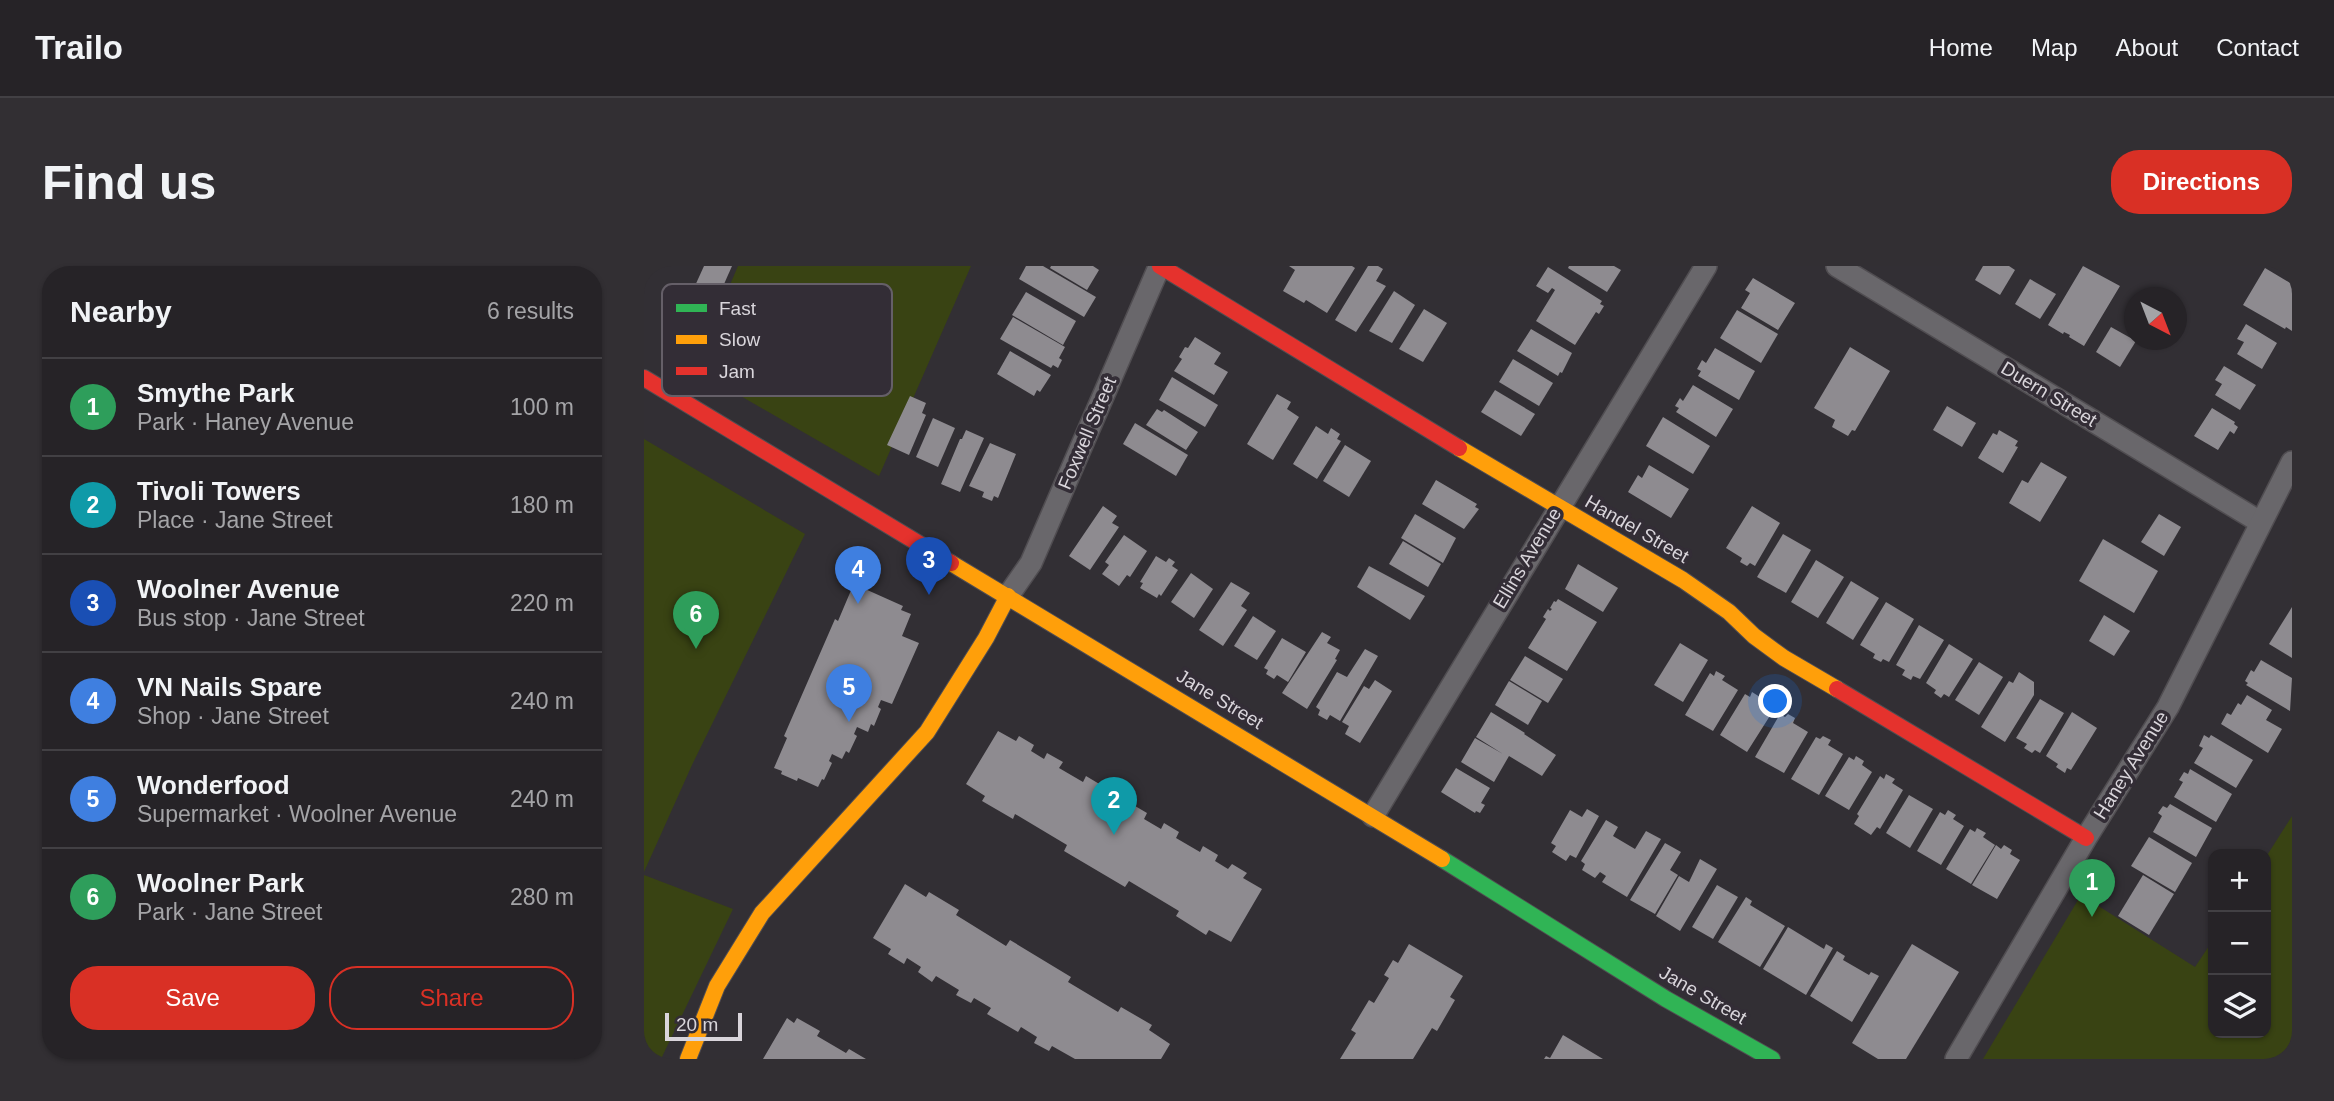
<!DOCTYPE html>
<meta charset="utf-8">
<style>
body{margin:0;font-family:Helvetica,sans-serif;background:#322f33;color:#f1f3f6}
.controls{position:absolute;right:21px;bottom:21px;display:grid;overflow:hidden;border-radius:14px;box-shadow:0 2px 5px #0004}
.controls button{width:63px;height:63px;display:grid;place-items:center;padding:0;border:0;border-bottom:2px solid #424044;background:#262327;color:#f1f3f6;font:35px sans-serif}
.compass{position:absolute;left:1480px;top:21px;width:63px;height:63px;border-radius:50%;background:#262327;box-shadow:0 2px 5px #0004;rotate:138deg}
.scale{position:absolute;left:21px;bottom:18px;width:77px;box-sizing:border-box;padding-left:7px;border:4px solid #d9d5db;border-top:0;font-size:19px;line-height:24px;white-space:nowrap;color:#d9d5db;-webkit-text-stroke:5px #332d36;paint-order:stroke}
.you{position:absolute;left:1132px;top:436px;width:24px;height:24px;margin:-18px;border:5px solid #fff;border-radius:50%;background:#1a73e8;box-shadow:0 0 0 10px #1a73e833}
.badge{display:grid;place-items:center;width:46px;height:46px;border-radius:50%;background:#d93025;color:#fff;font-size:23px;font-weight:700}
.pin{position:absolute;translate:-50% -58px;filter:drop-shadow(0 2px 4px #0008)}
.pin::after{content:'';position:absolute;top:37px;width:24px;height:21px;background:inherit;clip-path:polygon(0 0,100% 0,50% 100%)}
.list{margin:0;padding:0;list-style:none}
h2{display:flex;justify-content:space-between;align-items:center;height:91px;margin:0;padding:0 28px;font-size:30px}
h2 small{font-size:23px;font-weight:400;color:#a4a4a7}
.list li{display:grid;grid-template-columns:46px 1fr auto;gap:21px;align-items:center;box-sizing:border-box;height:98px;padding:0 28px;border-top:2px solid #424044}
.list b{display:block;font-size:26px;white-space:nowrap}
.list p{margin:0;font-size:23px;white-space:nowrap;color:#a4a4a7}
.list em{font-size:23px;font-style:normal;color:#a4a4a7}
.actions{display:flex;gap:14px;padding:21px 28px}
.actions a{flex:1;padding:16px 0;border:2px solid #d93025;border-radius:28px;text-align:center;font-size:24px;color:#d93025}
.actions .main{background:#d93025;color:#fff}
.icon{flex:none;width:38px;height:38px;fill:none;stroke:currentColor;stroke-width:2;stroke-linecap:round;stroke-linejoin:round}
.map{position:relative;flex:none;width:1648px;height:793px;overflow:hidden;border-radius:28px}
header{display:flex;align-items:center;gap:42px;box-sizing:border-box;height:98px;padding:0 35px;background:#262327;border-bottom:2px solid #424044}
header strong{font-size:33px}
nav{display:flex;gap:38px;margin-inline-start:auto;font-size:24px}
.intro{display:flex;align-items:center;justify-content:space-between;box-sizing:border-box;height:168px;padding:0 42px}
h1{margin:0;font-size:49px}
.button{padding:18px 32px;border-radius:28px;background:#d93025;color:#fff;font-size:24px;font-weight:700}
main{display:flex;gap:42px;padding:0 42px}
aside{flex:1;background:#262327;border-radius:28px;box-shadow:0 2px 5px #0004}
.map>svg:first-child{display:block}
</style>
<header>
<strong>Trailo</strong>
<nav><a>Home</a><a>Map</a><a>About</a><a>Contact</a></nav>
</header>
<div class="intro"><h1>Find us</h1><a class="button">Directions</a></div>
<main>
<aside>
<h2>Nearby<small>6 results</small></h2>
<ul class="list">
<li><span class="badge" style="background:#2e9e5b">1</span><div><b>Smythe Park</b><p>Park · Haney Avenue</p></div><em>100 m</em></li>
<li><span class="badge" style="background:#0f9aa8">2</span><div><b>Tivoli Towers</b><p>Place · Jane Street</p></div><em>180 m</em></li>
<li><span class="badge" style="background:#1a4fb4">3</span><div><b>Woolner Avenue</b><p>Bus stop · Jane Street</p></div><em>220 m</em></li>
<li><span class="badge" style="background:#3f7fe0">4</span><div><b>VN Nails Spare</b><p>Shop · Jane Street</p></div><em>240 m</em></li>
<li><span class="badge" style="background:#3f7fe0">5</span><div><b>Wonderfood</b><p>Supermarket · Woolner Avenue</p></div><em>240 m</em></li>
<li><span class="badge" style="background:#2e9e5b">6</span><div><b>Woolner Park</b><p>Park · Jane Street</p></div><em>280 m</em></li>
</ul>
<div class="actions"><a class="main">Save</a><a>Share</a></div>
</aside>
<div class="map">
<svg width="1648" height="793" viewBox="0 0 1648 793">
<rect width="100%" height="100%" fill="#322f34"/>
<g fill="#394313">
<polygon points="94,0 327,0 235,210 50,103"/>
<polygon points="0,173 161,268 48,499 0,606"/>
<polygon points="1648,550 1648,793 1339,793 1437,629 1551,701 1569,674 1569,767 1622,767 1622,591"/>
<polygon points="0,609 89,643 17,793 0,793"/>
</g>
<g fill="#8e8b90">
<polygon points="60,0 88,0 69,43 45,33"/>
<polygon points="382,0 399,0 452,31 440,51 375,13"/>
<polygon points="407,0 449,0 455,4 443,24 406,2"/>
<polygon points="645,0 708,0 711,2 683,47 662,34 660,37 639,25 651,4"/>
<polygon points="724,0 734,0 739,3 732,15 742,20 712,66 691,54"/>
<polygon points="925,0 970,0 977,4 963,26 924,2"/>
<polygon points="1339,0 1365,0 1371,4 1356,29 1331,14"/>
<polygon points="1439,0 1476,20 1440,80 1425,71 1426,69 1420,66 1419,68 1404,59"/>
<polygon points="904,1 958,35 956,38 960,40 955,48 952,46 931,79 892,55 911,24 908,22 904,27 892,20"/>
<polygon points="1621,2 1648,18 1648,65 1642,61 1641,63 1599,39"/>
<polygon points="1109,12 1151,37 1134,64 1097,42 1106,27 1101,24"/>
<polygon points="1386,13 1412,28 1396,53 1371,38"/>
<polygon points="750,25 771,39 748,77 725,65"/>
<polygon points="382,26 432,55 419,79 368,49"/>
<polygon points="780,43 803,57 779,96 755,83"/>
<polygon points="1093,44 1134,68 1117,97 1076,72"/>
<polygon points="369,51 421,81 415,92 418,94 414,102 409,99 407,102 356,73"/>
<polygon points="1602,58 1633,77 1618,103 1593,88 1600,76 1593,73"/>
<polygon points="1467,61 1492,75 1476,101 1452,86"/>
<polygon points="887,63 928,87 918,107 916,106 914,110 873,85"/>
<polygon points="551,71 577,87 570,98 584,106 570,129 530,105 538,93 535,91 541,81 544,82"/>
<polygon points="1206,81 1246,105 1211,165 1208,164 1204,170 1188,161 1191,154 1170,142"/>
<polygon points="1071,82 1111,105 1095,134 1054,110 1057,105 1053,103 1058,94 1062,97"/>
<polygon points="366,85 407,109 396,126 393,124 390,130 353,108"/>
<polygon points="869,93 909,117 895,140 855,116"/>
<polygon points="1580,100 1612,119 1596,144 1571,129 1578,118 1571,114"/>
<polygon points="528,111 574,139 561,161 515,134"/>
<polygon points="1049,119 1089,143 1072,171 1032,146 1035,142 1031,140 1036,132 1039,135"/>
<polygon points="851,124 891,148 877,170 837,146"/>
<polygon points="633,128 647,136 643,143 655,151 629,194 603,178"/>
<polygon points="266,130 282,137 278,147 282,149 265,189 243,179"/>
<polygon points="1303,140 1332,157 1318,181 1289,164"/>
<polygon points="1568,142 1591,156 1590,158 1594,161 1590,168 1586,165 1574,184 1550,170"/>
<polygon points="513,143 518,146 520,144 554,166 542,184 502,159"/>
<polygon points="1019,151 1066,180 1049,208 1002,180"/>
<polygon points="289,152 311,162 294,201 272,191"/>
<polygon points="491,157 544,189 532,210 479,178"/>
<polygon points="672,160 684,168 687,162 696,168 693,173 697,175 673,213 649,198"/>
<polygon points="322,164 340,172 316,226 297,218 316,173 318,173"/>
<polygon points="1355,164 1374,175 1371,180 1374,181 1359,207 1334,192 1349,167 1353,169"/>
<polygon points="346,177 372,188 354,232 350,230 348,235 338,231 340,226 325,220"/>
<polygon points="701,179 727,195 705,231 679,215"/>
<polygon points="1397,196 1423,211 1396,256 1365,237 1378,214 1384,217"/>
<polygon points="1005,199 1045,223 1027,252 984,226 994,209 998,212"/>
<polygon points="792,214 833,238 831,241 835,243 820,263 778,238"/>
<polygon points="459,240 473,250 468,257 475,261 446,304 425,290"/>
<polygon points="1108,240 1136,257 1111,300 1106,297 1103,300 1096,296 1098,292 1082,282"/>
<polygon points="771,248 812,272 799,297 757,272"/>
<polygon points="1515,248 1537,261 1520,290 1497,276"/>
<polygon points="1139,268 1167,284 1142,327 1113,311"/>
<polygon points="480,269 503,285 486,311 483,309 475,320 458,308 465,299 461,296"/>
<polygon points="1459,273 1514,305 1490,347 1435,315"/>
<polygon points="759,275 797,298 784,321 745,298"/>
<polygon points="512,290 522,296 525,292 531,296 528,300 534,304 517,330 515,328 513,332 496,322 499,317 496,316"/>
<polygon points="1172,294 1200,311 1174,352 1147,336"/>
<polygon points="934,298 974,322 959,346 921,323"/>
<polygon points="725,300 781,330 766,354 713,321"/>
<polygon points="547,307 569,323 550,352 527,336"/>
<polygon points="1207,315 1235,332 1209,374 1182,357"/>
<polygon points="587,316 606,327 597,340 603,344 579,380 555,364"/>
<polygon points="208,322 219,327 221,323 259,340 257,344 267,348 258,370 275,377 248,438 237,434 234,441 237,443 230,460 227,458 224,466 213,461 210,468 213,470 205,487 202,485 198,493 188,488 185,495 188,497 180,514 178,513 174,521 154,512 153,515 137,508 138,505 130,502 143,472 140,470 191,353 194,355"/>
<polygon points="914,333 953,356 923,405 884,382 902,353 899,351 904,343 906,345 908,343 906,342 910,335 912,336"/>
<polygon points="1242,336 1270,353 1245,396 1239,393 1237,396 1229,392 1231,388 1216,379"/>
<polygon points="1648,341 1648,392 1625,378"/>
<polygon points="1460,349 1486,365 1470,390 1445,375"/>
<polygon points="609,350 632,365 613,394 590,380"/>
<polygon points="1275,359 1300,374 1276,413 1269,410 1267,414 1258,409 1261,404 1252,399"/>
<polygon points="678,366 687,371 683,377 696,384 691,393 693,394 663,443 638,427"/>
<polygon points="638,372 662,386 644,416 633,409 630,413 622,408 624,404 620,402"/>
<polygon points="1036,377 1064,394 1039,436 1010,419"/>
<polygon points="1305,378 1329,393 1305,431 1300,428 1297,432 1290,427 1292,424 1282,417"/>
<polygon points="721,383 734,390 696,455 686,449 683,454 674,449 676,444 672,441 693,406 703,411"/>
<polygon points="881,390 919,413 904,437 866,414"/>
<polygon points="1617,394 1648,412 1646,445 1602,419 1604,417 1601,415 1607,404 1610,406"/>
<polygon points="1335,396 1359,411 1335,449 1311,434"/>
<polygon points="1072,405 1081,410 1078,414 1094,424 1069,465 1041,449 1066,407 1070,410"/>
<polygon points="1375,406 1390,416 1390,429 1361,476 1337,461 1365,415 1369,417"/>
<polygon points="731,414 748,425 716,477 701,468 705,460 698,456 720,420 725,423"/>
<polygon points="865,415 898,435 884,459 851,439"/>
<polygon points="1108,426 1116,431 1114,436 1129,445 1103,486 1076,469 1101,428 1106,431"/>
<polygon points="1603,429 1628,444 1622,454 1638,463 1624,487 1577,458 1583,447 1587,449 1594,437 1597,439"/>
<polygon points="1396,433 1420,447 1396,487 1391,484 1388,487 1380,482 1383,478 1372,472"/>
<polygon points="847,446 881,467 880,468 912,489 898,510 865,490 850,516 817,496 831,472 859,488 832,471"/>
<polygon points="1428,446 1453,462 1427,504 1423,502 1421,507 1412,501 1414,498 1402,490"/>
<polygon points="1136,448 1141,451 1144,448 1151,452 1149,457 1164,466 1140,507 1111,491"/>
<polygon points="354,465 372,475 375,470 390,479 387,485 400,493 403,487 419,496 415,502 439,516 442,510 457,519 454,525 470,535 474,530 503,547 500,553 517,563 520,557 535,566 532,572 556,586 559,580 574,589 571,595 584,603 588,598 603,607 599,612 618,623 587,676 565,664 562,669 532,650 535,645 485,615 481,621 420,585 423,579 371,548 369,553 338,535 341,530 322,518"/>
<polygon points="1560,469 1565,472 1567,469 1609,494 1592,522 1550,497 1559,482 1555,480"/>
<polygon points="1179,470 1187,474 1184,479 1199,488 1175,529 1147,513 1172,471 1176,473"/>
<polygon points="1212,490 1220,495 1218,499 1228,506 1205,544 1181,530 1205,491 1210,494"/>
<polygon points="812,502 846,522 837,537 841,539 836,547 832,545 831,547 797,526"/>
<polygon points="1546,503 1588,528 1572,556 1530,531 1539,516 1535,514 1540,506 1544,508"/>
<polygon points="1242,508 1251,513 1248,517 1259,524 1236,563 1233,561 1227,569 1210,558 1215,550 1213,548 1236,510 1240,513"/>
<polygon points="1265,529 1289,543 1266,582 1242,567"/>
<polygon points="1526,538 1568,562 1552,591 1509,566 1518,550 1514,547 1519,540 1523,542"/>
<polygon points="943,543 955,550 932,592 926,589 922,595 908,586 912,580 907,577 926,544 938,551"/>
<polygon points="1304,544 1312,549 1309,553 1320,560 1297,599 1273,585 1296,546 1301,549"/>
<polygon points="962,554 974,561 969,570 991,583 1002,565 1017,573 983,631 958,616 962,610 956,606 951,612 938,604 941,598 937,595"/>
<polygon points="1333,562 1342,567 1339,571 1351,579 1327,618 1302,603 1326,563 1331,566"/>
<polygon points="1505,571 1548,597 1531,626 1487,600"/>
<polygon points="1021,577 1037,586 1026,604 1034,609 1011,648 986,634"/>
<polygon points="1352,579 1357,583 1360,579 1368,584 1366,588 1376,594 1353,633 1328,619"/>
<polygon points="1056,593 1073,603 1036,665 1012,650 1035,610 1045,616"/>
<polygon points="1499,609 1530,628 1505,669 1474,650"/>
<polygon points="261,618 282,631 285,626 315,644 312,649 362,680 366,674 427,711 424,716 474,746 477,741 508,759 505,764 526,778 517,793 431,793 408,780 405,785 390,777 393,771 377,761 374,766 343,748 347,742 330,732 327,737 312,729 315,724 292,710 288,716 274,706 277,701 263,692 260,698 244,688 247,683 229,672"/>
<polygon points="1073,619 1094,631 1069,673 1048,661"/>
<polygon points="1102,631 1108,635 1106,639 1141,660 1116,701 1074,676"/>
<polygon points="1144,661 1180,683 1182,678 1189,682 1162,729 1119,703"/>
<polygon points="765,678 819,710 806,731 811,734 793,765 788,762 769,793 696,793 712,767 707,764 725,734 730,737 745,712 740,709 749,694 754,697"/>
<polygon points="1268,678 1315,706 1262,793 1234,793 1208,777"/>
<polygon points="1193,685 1201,690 1199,694 1225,709 1227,706 1235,710 1208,756 1166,730"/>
<polygon points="143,752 150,757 153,752 176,765 173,770 202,787 205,783 222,793 119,793"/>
<polygon points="919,769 959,793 900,793 902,790 906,792"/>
</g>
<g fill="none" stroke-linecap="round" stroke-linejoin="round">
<g stroke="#504d51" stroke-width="24">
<g id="street">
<polyline points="1193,0 1616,256"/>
<polyline points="364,330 387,297 515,1"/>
<polyline points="729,550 1062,0"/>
<polyline points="1312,793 1442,572 1524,441 1648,196"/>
</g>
</g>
<g stroke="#504d51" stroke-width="18">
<polyline id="fast" points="798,593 1022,733 1128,793"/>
</g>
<g stroke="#504d51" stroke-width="18">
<g id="slow">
<polyline points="815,182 1039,314 1085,346 1110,370 1140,392 1193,423"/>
<polyline points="307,297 798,593"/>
<polyline points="44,793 73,720 118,647 283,466 342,372 364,330"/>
</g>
</g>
<g stroke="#504d51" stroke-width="18">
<g id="jam">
<polyline points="516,0 815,182"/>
<polyline points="0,112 307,297"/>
<polyline points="1193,423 1442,572"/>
</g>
</g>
<use href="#street" stroke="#69676b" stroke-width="21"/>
<use href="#fast" stroke="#30b455" stroke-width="16"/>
<use href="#slow" stroke="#ff9f0a" stroke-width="16"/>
<use href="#jam" stroke="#e5322d" stroke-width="16"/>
</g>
<g text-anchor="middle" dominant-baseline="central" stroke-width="7" stroke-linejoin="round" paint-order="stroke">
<g font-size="19" fill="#d9d5db" stroke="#332d36">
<text transform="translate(1405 128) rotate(31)">Duern Street</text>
<text transform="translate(443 167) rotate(-67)">Foxwell Street</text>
<text transform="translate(993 263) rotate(30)">Handel Street</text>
<text transform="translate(883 292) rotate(-59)">Ellins Avenue</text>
<text transform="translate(576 433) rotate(31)">Jane Street</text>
<text transform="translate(1487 499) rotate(-58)">Haney Avenue</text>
<text transform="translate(1059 729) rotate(30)">Jane Street</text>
</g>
</g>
<rect x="18" y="18" width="230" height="112" rx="10" fill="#332d36" stroke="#655f68" stroke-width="2"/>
<rect x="32" y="38" width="31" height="8" fill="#30b455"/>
<rect x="32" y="69" width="31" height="9" fill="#ff9f0a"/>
<rect x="32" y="101" width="31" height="8" fill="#e5322d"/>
<g font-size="19" fill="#d9d5db">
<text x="75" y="49">Fast</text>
<text x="75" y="80">Slow</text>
<text x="75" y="112">Jam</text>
</g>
</svg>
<div class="controls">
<button>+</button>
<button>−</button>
<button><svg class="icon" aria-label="layers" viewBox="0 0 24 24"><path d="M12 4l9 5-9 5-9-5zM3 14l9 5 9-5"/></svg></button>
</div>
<svg class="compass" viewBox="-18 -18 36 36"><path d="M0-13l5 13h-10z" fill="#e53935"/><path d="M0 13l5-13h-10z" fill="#a4a4a7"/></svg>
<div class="scale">20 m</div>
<div class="you"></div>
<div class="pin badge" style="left:1448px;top:651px;background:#2e9e5b">1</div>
<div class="pin badge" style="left:470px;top:569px;background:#0f9aa8">2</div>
<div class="pin badge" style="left:285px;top:329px;background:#1a4fb4">3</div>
<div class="pin badge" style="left:214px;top:338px;background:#3f7fe0">4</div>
<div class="pin badge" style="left:205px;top:456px;background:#3f7fe0">5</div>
<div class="pin badge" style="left:52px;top:383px;background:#2e9e5b">6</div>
</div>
</main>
